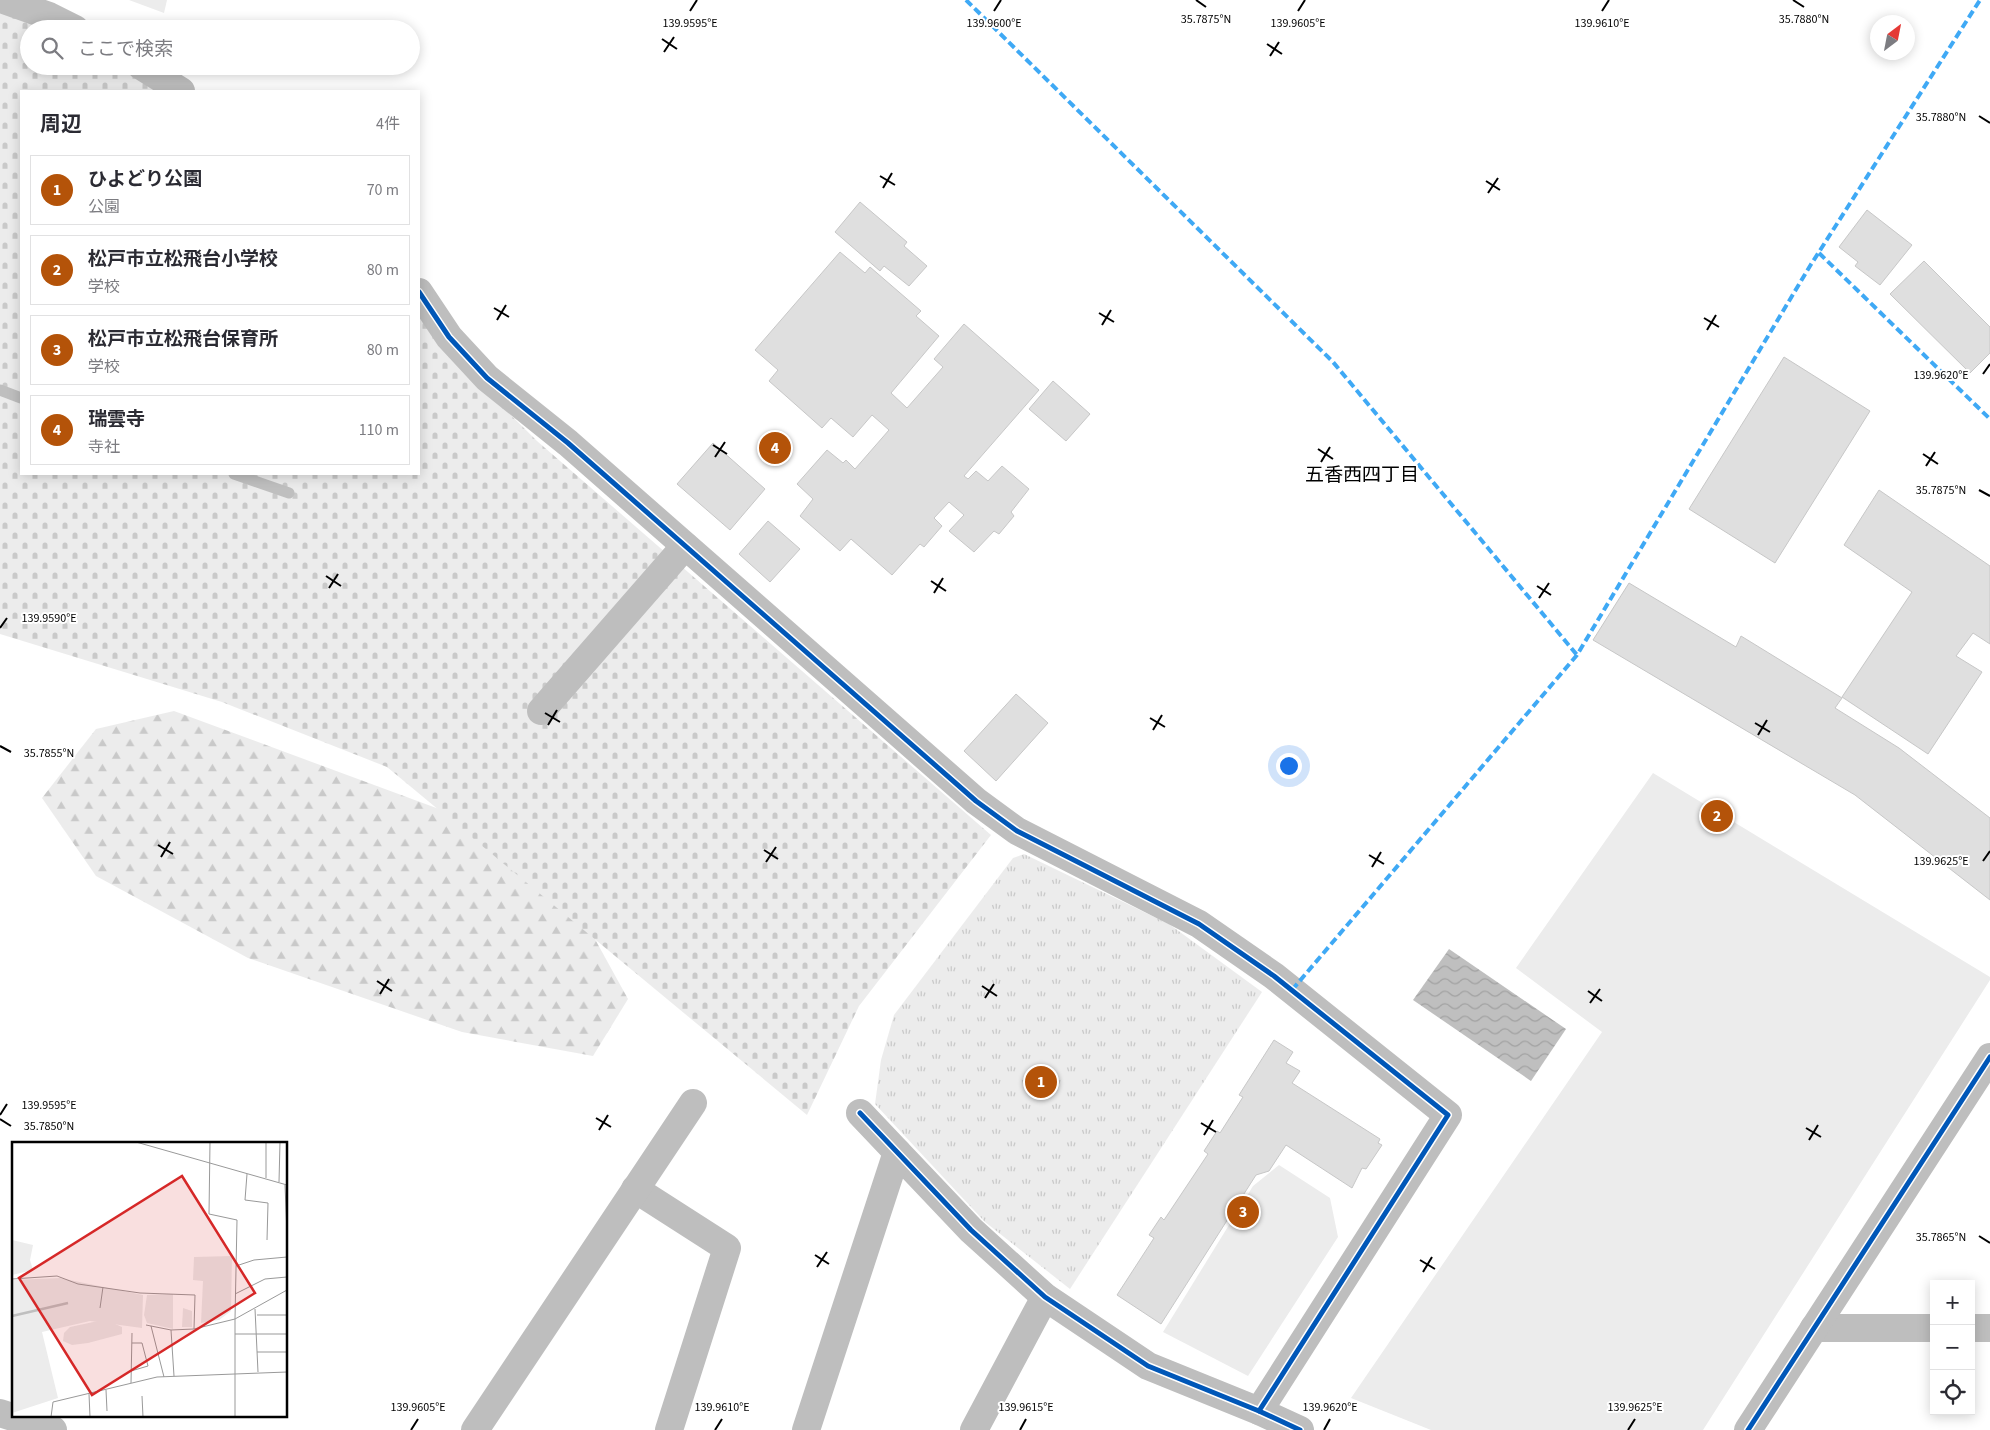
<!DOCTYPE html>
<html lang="ja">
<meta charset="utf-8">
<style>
body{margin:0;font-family:"Source Sans 3","Noto Sans JP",sans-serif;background:#f2f2f3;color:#2b2b33}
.controls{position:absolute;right:15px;bottom:15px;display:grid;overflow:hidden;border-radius:0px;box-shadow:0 2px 12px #0003}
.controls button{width:45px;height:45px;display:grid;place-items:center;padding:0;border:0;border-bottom:1px solid #e1e1e2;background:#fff;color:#2b2b33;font:25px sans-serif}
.compass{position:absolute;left:1870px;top:15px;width:45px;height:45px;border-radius:50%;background:#fff;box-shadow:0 2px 12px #0003;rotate:32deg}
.you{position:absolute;left:1288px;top:765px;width:18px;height:18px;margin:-12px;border:4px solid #fff;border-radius:50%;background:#1a73e8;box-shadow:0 0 0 8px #1a73e833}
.badge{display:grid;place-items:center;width:32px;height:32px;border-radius:50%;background:#b45309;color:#fff;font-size:16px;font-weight:700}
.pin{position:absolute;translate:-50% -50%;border:2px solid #fff;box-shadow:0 1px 5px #0006}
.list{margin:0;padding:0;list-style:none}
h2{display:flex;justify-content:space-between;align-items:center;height:65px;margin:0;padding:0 20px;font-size:21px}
h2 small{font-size:16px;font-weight:400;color:#7c7c81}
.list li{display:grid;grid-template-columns:32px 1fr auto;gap:15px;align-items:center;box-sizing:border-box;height:70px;margin:0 10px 10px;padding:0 10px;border:1px solid #e1e1e2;border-radius:0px}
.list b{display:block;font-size:19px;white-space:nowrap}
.list p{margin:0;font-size:16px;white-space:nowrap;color:#7c7c81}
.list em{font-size:16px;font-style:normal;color:#7c7c81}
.icon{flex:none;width:28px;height:28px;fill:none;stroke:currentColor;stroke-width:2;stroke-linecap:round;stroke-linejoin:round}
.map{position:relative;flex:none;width:1990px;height:1430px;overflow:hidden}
.search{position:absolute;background:#fff;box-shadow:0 2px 12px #0003;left:20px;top:20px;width:400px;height:55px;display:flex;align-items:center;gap:12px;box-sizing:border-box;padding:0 18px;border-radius:28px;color:#7c7c81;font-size:19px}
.panel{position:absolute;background:#fff;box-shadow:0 2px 12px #0003;left:20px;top:90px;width:400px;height:385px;border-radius:0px}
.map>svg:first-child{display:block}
</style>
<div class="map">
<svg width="1990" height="1430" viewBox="0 0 1990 1430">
<defs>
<pattern id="forest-firs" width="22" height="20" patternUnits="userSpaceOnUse" patternTransform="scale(1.25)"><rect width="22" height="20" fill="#ececec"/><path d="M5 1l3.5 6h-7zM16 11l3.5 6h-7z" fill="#c9c9c9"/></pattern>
<pattern id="cemetery-stones" width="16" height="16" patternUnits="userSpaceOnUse" patternTransform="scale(1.25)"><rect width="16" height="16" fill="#ececec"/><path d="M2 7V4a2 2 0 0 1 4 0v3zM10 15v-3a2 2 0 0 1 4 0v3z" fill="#c9c9c9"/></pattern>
<pattern id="park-tufts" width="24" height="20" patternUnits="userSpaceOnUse" patternTransform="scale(1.25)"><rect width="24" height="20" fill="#ececec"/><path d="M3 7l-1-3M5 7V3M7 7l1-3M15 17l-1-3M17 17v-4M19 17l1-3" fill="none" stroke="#c9c9c9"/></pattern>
<pattern id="water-waves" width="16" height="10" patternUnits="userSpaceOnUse" patternTransform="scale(1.25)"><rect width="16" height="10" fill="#bfbfbf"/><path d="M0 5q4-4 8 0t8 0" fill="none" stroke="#a2a2a2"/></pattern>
</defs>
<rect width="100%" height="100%" fill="#fff"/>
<polygon fill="url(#forest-firs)" points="174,711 458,816 580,912 628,999 593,1056 462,1032 248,958 96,876 42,798 96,729"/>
<polygon fill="url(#cemetery-stones)" points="0,9 55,29 29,29 29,66 117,66 156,91 21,91 21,474 419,474 419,317 441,346 537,441 991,835 859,1006 807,1115 387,767 222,702 0,634"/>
<polygon fill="url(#park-tufts)" points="1024,854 1169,924 1262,992 1070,1289 985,1222 875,1104 881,1060 894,1015 1013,858"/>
<g fill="#ececec">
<polygon points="129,0 167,0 164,13"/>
<polygon points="1653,773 1990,977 1990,980 1703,1430 1431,1430 1351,1398 1602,1032 1516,968"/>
<polygon points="1279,1165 1330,1198 1338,1237 1248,1376 1163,1332 1253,1186"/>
</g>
<polygon fill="url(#water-waves)" points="1449,949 1566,1029 1531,1081 1413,1000"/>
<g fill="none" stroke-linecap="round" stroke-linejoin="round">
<g stroke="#bfbfbf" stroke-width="11">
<polyline points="0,390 21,398"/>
<polyline points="234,474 289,493"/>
</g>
</g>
<g fill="#dfdfdf" stroke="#c7c7c7">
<polygon points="860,202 907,242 904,246 927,266 909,286 884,266 880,271 835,232"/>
<polygon points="1867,210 1912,245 1880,285 1855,266 1858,262 1839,247"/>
<polygon points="840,252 865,273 870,267 921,311 916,316 939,336 891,393 907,408 943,367 934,359 964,324 1039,390 964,476 968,479 976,471 988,481 1002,466 1029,489 1011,512 1014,516 999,534 994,531 974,552 949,531 964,515 949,502 934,518 942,526 924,547 920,544 892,575 851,539 840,551 800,516 813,499 797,484 827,450 843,463 846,460 855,469 889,430 872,415 853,437 831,418 822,428 769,381 778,370 755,350"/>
<polygon points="1924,261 1990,327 1990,353 1970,373 1890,294"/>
<polygon points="1784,357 1870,411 1775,563 1689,509"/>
<polygon points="1053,381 1090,414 1066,441 1029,409"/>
<polygon points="713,443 765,489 730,530 677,484"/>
<polygon points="1879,490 1990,566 1990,644 1973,633 1956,656 1982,672 1928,754 1842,697 1912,592 1844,545"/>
<polygon points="768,521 800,549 770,582 739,554"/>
<polygon points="1629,583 1736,647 1741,636 1842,698 1835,708 1899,748 1990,818 1990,900 1855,795 1593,640"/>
<polygon points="1016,694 1048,723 996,781 964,751"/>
<polygon points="1274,1040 1293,1052 1286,1063 1300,1071 1292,1083 1380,1139 1378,1143 1382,1145 1366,1169 1362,1168 1352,1188 1286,1145 1269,1171 1256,1175 1161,1324 1117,1295 1154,1238 1149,1235 1161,1217 1164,1220 1208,1154 1204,1151 1217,1131 1220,1133 1243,1097 1239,1095"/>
</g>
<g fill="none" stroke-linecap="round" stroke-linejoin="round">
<g stroke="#bebebe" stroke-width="28">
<polyline points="4,0 49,16 75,29"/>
<polyline points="141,66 181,91"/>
<polyline points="419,292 449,337 487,378 568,443 976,801 1017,831 1199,924 1274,976 1448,1115 1259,1411 1300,1430"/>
<polyline points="541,711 685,546"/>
<polyline points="860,1113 971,1230 1045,1297 1148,1366 1259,1411"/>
<polyline points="635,1189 727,1248 669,1430"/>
<polyline points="1814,1328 1934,1328"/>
<polyline points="1971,1328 1990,1328"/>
<polyline points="0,1413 53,1430"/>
<polyline points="475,1430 693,1103"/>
<polyline points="806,1430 897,1152"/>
<polyline points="974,1430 1045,1297"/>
<polyline points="1748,1430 1990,1057"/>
</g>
<g stroke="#3fa9f5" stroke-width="4" stroke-dasharray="8 4" stroke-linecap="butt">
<polyline points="966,0 1333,362 1577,655"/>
<polyline points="1819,253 1990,419"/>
<polyline points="1292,990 1577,655 1810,266 1980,0"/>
</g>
<g stroke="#fff" stroke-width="8">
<g id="cycleway">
<polyline points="419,292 449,337 487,378 568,443 976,801 1017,831 1199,924 1274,976 1448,1115 1259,1411 1300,1430"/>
<polyline points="860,1113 971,1230 1045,1297 1148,1366 1259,1411"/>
<polyline points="1748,1430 1990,1057"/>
</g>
</g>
<use href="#cycleway" stroke="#0057b8" stroke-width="5"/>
</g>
<path fill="none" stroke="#000" stroke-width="2" d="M1196,0L1206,7M1793,0L1804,7M690,11L697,0M994,11L1001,0M1298,11L1305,0M1602,11L1609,0M662,39L677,49M1267,44L1282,54M664,52L674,37M1270,56L1279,42M1979,116L1990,123M880,176L895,185M1486,181L1500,190M883,188L892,173M1488,193L1498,178M494,308L509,317M1099,313L1114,322M1704,318L1719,327M497,320L506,305M1102,325L1111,310M1707,330L1716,315M1983,374L1990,364M713,445L727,454M1318,449L1333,459M1923,454L1938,464M715,457L725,442M1321,462L1330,447M1926,466L1935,452M1979,490L1990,496M326,576L341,586M931,581L946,591M1537,586L1551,595M329,588L338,574M934,593L943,578M1539,598L1549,583M0,628L7,618M545,713L560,722M1150,718L1165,727M1755,723L1770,732M548,725L557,710M1153,730L1162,715M1758,735L1767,720M0,746L11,752M158,845L173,854M764,850L778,859M1369,855L1384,864M161,857L170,842M1983,861L1990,851M766,862L776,847M1372,867L1381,852M377,981L392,991M982,986L997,996M1588,991L1602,1001M380,994L389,979M985,998L994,984M1590,1003L1600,989M0,1115L7,1104M596,1118L611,1127M0,1119L11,1126M1201,1123L1216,1132M1806,1128L1821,1137M599,1130L608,1115M1204,1135L1213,1120M1809,1140L1818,1125M1979,1236L1990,1243M815,1255L829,1264M1420,1260L1435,1269M817,1267L827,1252M1423,1272L1432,1257M411,1430L418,1419M715,1430L722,1419M1020,1430L1026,1419M1324,1430L1330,1419M1628,1430L1635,1419"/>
<g text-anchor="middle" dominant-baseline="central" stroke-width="4" stroke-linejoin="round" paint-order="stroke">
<g font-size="19" fill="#000" stroke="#fff">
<text x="1362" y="475">五香西四丁目</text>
</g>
</g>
<g transform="translate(12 1142)">
<rect width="275" height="275" fill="#fff"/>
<path d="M86,179L101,181L110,185V192L76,201L60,203L51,199L52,191L58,185Z" fill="#ececec"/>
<path d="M48,136L131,153L130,186L78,179L30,190L46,256L0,271V138Z" fill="#ececec"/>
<path d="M161,152V187L135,181L132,173L135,153Z" fill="#ececec"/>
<path d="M0,98L21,103L18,118L21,128L0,133ZM220,114L219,169L207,178L189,181L191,139L181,138L182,115ZM171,166L180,169V185H170Z" fill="#ececec"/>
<path fill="none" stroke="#bfbfbf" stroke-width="2.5" d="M0,174L56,161"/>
<path fill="none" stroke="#999" stroke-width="1" d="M124,0L275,43M235,32L233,58L256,61L255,98M254,36V0M267,40L268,0M273,43L275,91M224,124L242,118L275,115M0,137L45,134L66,142L128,151L183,153L182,187L223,177L225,78L197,72L198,0M223,152L253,137L275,135M88,166L91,145M243,167L246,230M245,173H275M134,183L159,188L182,187M139,184L152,235M159,188L162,234M223,192H275M245,210H275M119,229L136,224L130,201H120M119,241L120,191M94,248L95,269M77,252L78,275M130,254L131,275M39,275L41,260L145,235L275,230M223,275V177L275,148"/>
<path fill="#d62828" fill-opacity="0.15" stroke="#d62828" stroke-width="2.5" d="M170,34L243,151L80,253L7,136Z"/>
<rect width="275" height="275" fill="none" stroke="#000" stroke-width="2.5"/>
</g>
<g font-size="12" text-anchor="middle" fill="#000" stroke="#fff" stroke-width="4" stroke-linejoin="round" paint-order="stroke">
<text x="1804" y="23">35.7880°N</text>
<text x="1206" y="23">35.7875°N</text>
<text x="1298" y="27">139.9605°E</text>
<text x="690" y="27">139.9595°E</text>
<text x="994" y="27">139.9600°E</text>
<text x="1602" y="27">139.9610°E</text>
<text x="1941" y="121">35.7880°N</text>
<text x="1941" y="379">139.9620°E</text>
<text x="1941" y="494">35.7875°N</text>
<text x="49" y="622">139.9590°E</text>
<text x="49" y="757">35.7855°N</text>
<text x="1941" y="865">139.9625°E</text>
<text x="49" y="1109">139.9595°E</text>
<text x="49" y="1130">35.7850°N</text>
<text x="1941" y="1241">35.7865°N</text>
<text x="418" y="1411">139.9605°E</text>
<text x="722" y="1411">139.9610°E</text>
<text x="1026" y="1411">139.9615°E</text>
<text x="1330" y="1411">139.9620°E</text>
<text x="1635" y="1411">139.9625°E</text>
</g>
</svg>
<div class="controls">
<button>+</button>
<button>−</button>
<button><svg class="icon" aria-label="locate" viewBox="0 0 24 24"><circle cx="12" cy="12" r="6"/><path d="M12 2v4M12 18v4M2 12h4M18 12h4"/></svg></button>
</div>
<svg class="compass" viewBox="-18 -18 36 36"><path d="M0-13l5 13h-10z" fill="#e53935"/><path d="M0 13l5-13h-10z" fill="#7c7c81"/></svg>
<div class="you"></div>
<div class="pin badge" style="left:1041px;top:1082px">1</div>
<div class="pin badge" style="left:1717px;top:816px">2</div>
<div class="pin badge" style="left:1243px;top:1212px">3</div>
<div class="pin badge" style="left:775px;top:448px">4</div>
<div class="search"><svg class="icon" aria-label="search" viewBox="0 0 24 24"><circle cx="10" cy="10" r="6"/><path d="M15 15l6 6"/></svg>ここで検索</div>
<section class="panel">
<h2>周辺<small>4件</small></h2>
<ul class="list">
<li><span class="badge">1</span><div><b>ひよどり公園</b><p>公園</p></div><em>70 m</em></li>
<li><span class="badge">2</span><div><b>松戸市立松飛台小学校</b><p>学校</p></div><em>80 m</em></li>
<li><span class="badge">3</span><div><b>松戸市立松飛台保育所</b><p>学校</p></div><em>80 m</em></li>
<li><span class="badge">4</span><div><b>瑞雲寺</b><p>寺社</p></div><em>110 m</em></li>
</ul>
</section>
</div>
